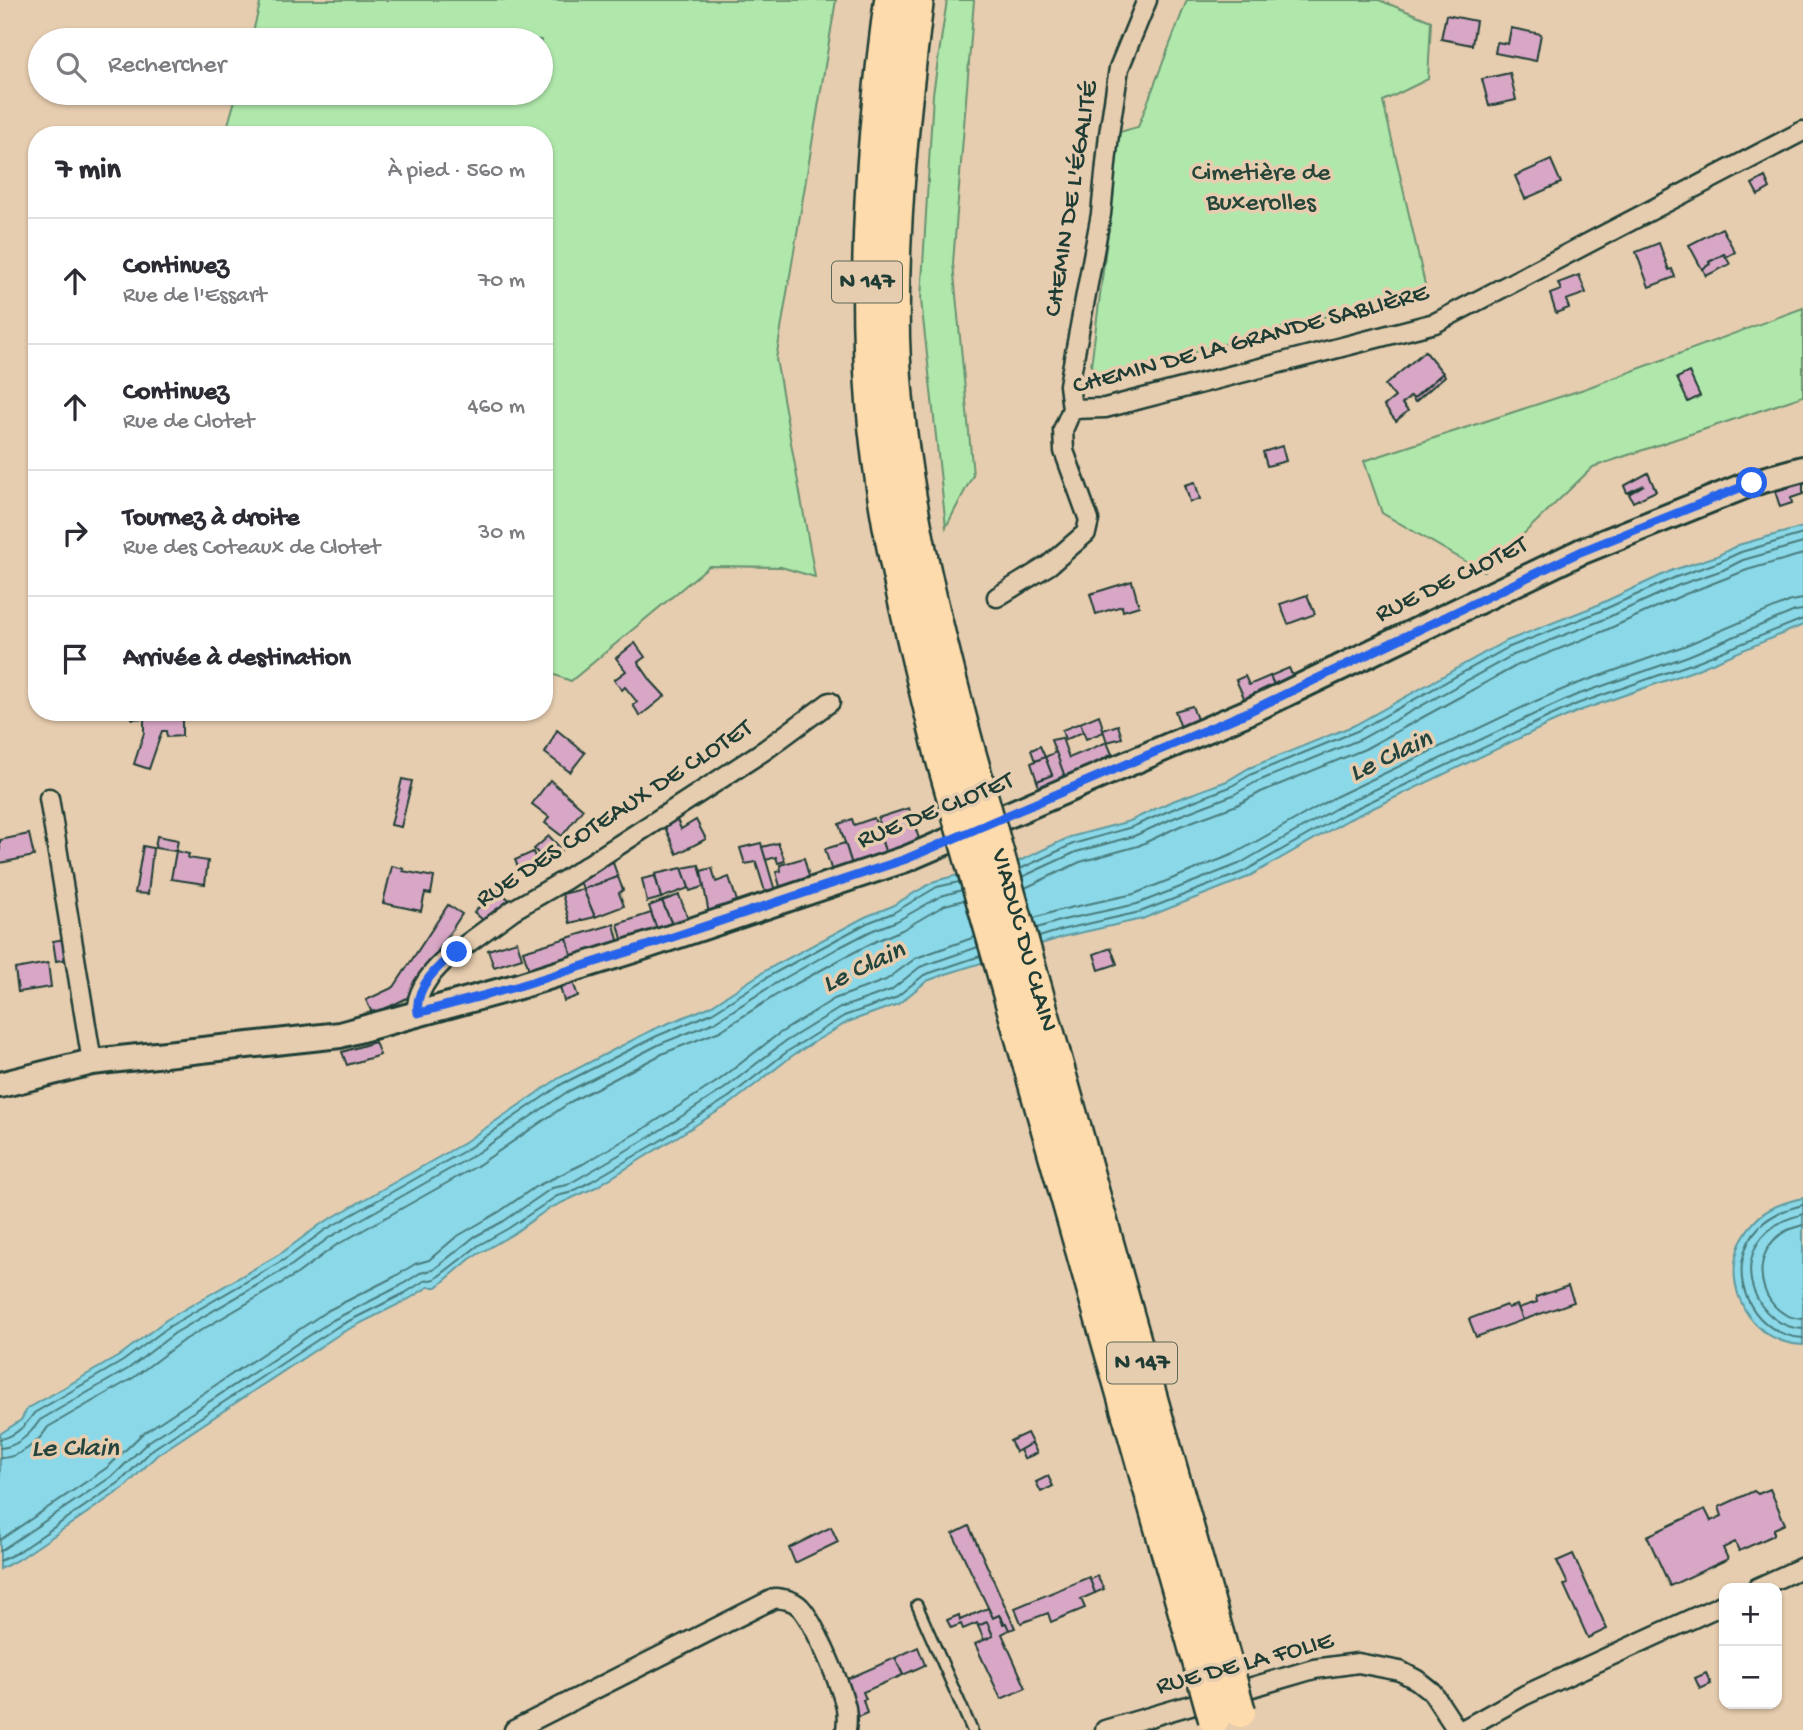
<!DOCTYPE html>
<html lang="fr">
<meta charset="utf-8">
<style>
body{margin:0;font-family:"Gochi Hand",sans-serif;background:#f7f7f7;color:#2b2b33}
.controls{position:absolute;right:21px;bottom:21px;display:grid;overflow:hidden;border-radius:14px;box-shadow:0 2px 5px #0004}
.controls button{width:63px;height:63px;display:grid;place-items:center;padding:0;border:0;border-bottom:2px solid #e1e1e2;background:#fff;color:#2b2b33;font:35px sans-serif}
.stop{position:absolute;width:21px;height:21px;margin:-16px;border:5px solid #2563eb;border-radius:50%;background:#fff}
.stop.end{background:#2563eb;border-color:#fff;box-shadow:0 2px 7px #0008}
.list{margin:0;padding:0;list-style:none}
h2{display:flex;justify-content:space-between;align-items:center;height:91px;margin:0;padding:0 28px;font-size:30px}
h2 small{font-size:23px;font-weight:400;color:#7c7c81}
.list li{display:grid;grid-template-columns:46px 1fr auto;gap:21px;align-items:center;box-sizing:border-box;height:126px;padding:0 28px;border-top:2px solid #e1e1e2}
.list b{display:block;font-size:26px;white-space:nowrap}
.list p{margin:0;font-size:23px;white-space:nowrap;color:#7c7c81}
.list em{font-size:23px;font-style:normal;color:#7c7c81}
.icon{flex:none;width:38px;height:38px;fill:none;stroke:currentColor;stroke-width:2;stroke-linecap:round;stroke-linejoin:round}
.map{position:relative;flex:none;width:1803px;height:1730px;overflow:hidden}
.search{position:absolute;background:#fff;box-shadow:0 2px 5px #0004;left:28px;top:28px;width:525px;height:77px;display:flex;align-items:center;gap:18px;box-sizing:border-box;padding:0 24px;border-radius:38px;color:#7c7c81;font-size:26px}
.panel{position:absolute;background:#fff;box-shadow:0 2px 5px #0004;left:28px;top:126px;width:525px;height:595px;border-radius:28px}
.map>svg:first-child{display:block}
</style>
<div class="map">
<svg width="1803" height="1730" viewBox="0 0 1803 1730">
<rect width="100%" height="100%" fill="#e7cdaf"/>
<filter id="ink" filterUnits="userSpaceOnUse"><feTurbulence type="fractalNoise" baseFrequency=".0143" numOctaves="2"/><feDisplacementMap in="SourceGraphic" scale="14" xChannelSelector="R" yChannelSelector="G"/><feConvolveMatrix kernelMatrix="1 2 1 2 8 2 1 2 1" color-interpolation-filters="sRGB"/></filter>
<g filter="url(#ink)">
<g fill="#b0e8ac" stroke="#689270" stroke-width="2">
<polygon points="261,0 836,0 776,359 815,577 781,567 709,566 571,681 544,671 544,135 225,135 237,93 541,93 541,40 251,40"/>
<polygon points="947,0 974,0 953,263 973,475 946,527 921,300 933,94"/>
<polygon points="1187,0 1379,0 1431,21 1428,79 1383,101 1426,289 1103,377 1091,366 1109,224 1116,133 1138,127"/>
<polygon points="1803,308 1803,396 1593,467 1484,572 1382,513 1364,461 1584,389"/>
</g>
<g fill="#8ad8e8" stroke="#5f9aa0" stroke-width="2">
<polygon points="1803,527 1803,625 1693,671 1579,711 1547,725 1348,820 1246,878 1142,919 1066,936 943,975 927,981 898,1004 848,1022 819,1039 792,1056 733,1102 596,1187 548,1209 513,1234 470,1259 437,1287 428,1287 409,1299 341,1333 157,1455 125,1487 21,1558 0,1569 0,1434 21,1420 27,1409 119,1356 166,1320 283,1252 321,1224 462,1144 559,1078 654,1029 709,1007 768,969 865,917 890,907 935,881 989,867 1011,865 1070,837 1130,821 1170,802 1227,781 1249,768 1355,725 1504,642 1593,607 1673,570 1717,556 1738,545"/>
<path d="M1803,1198V1345C1741,1343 1712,1265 1755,1221C1768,1207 1785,1202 1803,1198Z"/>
</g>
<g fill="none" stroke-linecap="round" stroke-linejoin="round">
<g stroke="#4a7b7c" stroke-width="2">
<polyline points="1020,869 1073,844 1132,827 1173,809 1230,787 1252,774 1357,731 1507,648 1596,613 1676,577 1719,562 1741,552 1803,534"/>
<polyline points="1022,877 1076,852 1134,836 1176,817 1233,795 1256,782 1361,739 1511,656 1600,621 1679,585 1723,570 1743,560 1803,543"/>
<polyline points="1025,888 1080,862 1138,846 1180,826 1237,805 1261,792 1365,749 1516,666 1604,631 1683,595 1747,570 1803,554"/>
<polyline points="1034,918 1060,910 1134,894 1234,854 1335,797 1536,701 1571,686 1684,646 1791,601 1803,599"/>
<polyline points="1037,928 1063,920 1137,904 1239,864 1340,806 1541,711 1574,696 1688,656 1795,611 1803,610"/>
<polyline points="1039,937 1065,929 1140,912 1243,872 1344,814 1544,719 1577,704 1691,664 1803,619"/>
<path d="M1803,1205C1787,1209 1772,1214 1760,1226C1721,1266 1748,1335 1803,1338"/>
<path d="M1803,1214C1790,1218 1779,1221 1768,1231C1731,1263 1756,1327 1803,1329"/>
<path d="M1803,1225C1792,1228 1782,1231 1774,1240C1748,1267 1765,1318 1803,1319"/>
<path d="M0,1439C15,1437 26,1425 34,1413L123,1361L170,1326L287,1258L325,1230L466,1150L562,1084L657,1036L712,1013L771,975L867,923L893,913L937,887L959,882"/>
<path d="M0,1448C17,1447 31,1433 40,1420L128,1369L175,1333L292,1265L330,1237L471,1157L567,1092L660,1044L715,1022L776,983L840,947L871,931L897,921L941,896L962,890"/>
<path d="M0,1458C19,1458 38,1443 48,1427L133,1378L181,1342L297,1274L335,1246L477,1166L572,1101L664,1053L720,1031L781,992L845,957L876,941L902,930L945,905L964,900"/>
<polyline points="0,1540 108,1467 142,1434 327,1311 394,1277 415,1264 429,1260 456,1237 499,1212 535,1187 583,1164 645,1128 718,1081 777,1035 834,999 886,980 916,958 975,937"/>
<polyline points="0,1551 114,1475 148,1442 333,1320 400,1286 420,1273 433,1270 474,1237 504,1221 552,1188 567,1185 588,1173 651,1136 724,1089 783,1043 840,1008 891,990 920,967 978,947"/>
<polyline points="0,1561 18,1552 120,1482 153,1449 337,1327 405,1293 424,1281 435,1279 479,1245 509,1228 557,1196 569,1193 592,1181 655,1144 729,1097 788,1051 844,1016 895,998 924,975 980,956"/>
</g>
</g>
<g fill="#d8a7c5" stroke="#1f3d34" stroke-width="2">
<polygon points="1446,15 1476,21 1472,45 1441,39"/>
<polygon points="1511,28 1541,34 1536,61 1495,53 1497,42 1508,44"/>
<polygon points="1510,73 1516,100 1489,106 1482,79"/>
<polygon points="1551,160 1561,183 1525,199 1515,176"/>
<polygon points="1765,177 1770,188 1758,195 1752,184"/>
<polygon points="1722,228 1735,252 1726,257 1724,254 1709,262 1710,264 1702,269 1689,245"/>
<polygon points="1659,243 1669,270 1672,269 1675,277 1649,287 1636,252"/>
<polygon points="1724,254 1730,264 1706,276 1703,269 1710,264 1709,262"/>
<polygon points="1579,275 1586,293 1566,300 1569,308 1556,313 1550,294 1561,290 1558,283"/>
<polygon points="1425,351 1443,373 1413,399 1411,396 1402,404 1408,411 1396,421 1384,406 1395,397 1385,385"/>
<polygon points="1689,372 1700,396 1688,402 1677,378"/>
<polygon points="1443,373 1445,376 1415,402 1413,399"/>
<polygon points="1282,446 1286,461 1267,466 1263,452"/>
<polygon points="1648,473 1656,491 1633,502 1629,494 1644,485 1627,493 1624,486"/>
<polygon points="1195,482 1200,499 1190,502 1185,485"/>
<polygon points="1803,483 1803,494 1791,498 1792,503 1780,507 1775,491"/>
<polygon points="1132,581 1139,606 1123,611 1122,606 1096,614 1090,594"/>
<polygon points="1307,595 1315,614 1288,624 1280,604"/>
<polygon points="635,643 645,657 638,662 652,682 665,696 640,716 633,705 637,702 625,687 622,690 614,680 626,671 616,658"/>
<polygon points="1289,668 1296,683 1277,692 1270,676"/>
<polygon points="1245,676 1249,685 1270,676 1275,687 1245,700 1236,680"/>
<polygon points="1192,706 1198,722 1181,728 1175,711"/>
<polygon points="132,712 182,712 182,736 167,737 166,731 162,731 149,769 134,764 144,733 144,718 132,719"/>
<polygon points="1099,715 1104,732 1086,739 1080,723"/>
<polygon points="1080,723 1083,732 1065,740 1062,730"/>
<polygon points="1118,725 1122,738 1107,742 1103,730"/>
<polygon points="557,730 585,753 570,772 545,753"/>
<polygon points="1062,738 1069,758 1107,742 1112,754 1101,760 1103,764 1066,780 1051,740"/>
<polygon points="1040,746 1045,757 1035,761 1031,750"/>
<polygon points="1056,752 1066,780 1041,792 1037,781 1052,775 1045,757"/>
<polygon points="1045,757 1052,775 1037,781 1031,763"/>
<polygon points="402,779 412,781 401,827 391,825"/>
<polygon points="550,780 583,809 562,836 545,823 549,817 532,804"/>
<polygon points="909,808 920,842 886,854 876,823 879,822 878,818"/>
<polygon points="675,815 681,829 696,820 706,839 677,854 663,823"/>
<polygon points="874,818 886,854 852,865 839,824 852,819 854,825"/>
<polygon points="29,834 34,856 0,863 0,840"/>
<polygon points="157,836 178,840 176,851 155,848"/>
<polygon points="549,836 562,850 547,863 534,849"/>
<polygon points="761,843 775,891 766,895 756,862 745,864 740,848"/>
<polygon points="778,843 785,861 778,863 776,857 766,860 762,847"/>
<polygon points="845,843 852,865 832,872 825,849"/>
<polygon points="143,846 153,848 148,894 135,893"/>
<polygon points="176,851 189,854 188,858 208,861 205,884 171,879"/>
<polygon points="533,852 536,860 532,862 534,867 520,872 515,860"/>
<polygon points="611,857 618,877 583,889 579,878"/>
<polygon points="804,858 810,880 781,890 776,872 781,871 780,865"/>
<polygon points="699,865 705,886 690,891 682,868"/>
<polygon points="392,866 404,869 403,871 434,877 431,894 425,893 421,911 383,903"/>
<polygon points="682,868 689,888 661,898 655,874"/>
<polygon points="712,868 716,882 729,877 738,904 709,914 701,871"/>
<polygon points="655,876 661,898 647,902 642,879"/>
<polygon points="618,877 623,890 619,893 624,906 595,917 583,889"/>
<polygon points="583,889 595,917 570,923 562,894"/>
<polygon points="498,890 513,903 486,923 474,912"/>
<polygon points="679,895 689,921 673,927 662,901"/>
<polygon points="662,901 673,927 658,932 649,906"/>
<polygon points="448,905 462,914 407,998 373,1015 366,1000 394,987"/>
<polygon points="651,913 658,932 623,943 618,924"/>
<polygon points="614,924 619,944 572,958 567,938"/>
<polygon points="567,938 572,958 529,970 523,951"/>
<polygon points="65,939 68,959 56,961 53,941"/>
<polygon points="517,941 522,958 494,967 488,950"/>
<polygon points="1111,948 1117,964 1099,970 1094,954"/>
<polygon points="48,963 51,987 18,992 15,969"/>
<polygon points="572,980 578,996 564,1001 559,984"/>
<polygon points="375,1042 380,1055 347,1065 342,1052"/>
<polygon points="1568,1286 1574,1302 1523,1320 1518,1308 1537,1302 1536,1297"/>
<polygon points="1506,1305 1508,1308 1517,1305 1523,1320 1476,1337 1469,1319"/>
<polygon points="1027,1433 1032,1443 1016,1452 1010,1441"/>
<polygon points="1032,1443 1037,1453 1024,1459 1020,1450"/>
<polygon points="1048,1476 1053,1486 1041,1492 1036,1482"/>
<polygon points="1770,1489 1785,1524 1774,1529 1774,1535 1739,1551 1735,1542 1723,1548 1728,1559 1670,1586 1647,1536 1705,1509 1711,1521 1722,1516 1719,1507 1754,1491 1758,1494"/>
<polygon points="969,1526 1015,1628 1009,1630 999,1615 993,1618 953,1534"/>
<polygon points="831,1527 838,1542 795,1563 789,1548"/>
<polygon points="1573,1554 1607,1629 1588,1638 1564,1585 1568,1584 1557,1561"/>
<polygon points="1097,1576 1104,1589 1095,1593 1090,1580"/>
<polygon points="1089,1577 1095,1593 1081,1599 1085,1608 1051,1622 1048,1613 1021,1623 1015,1608"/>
<polygon points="988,1608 993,1618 999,1615 1003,1624 1006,1623 1009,1630 1002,1634 1026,1688 1001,1699 975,1644 993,1636 987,1622 978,1626 977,1623 963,1629 961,1624 951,1628 947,1620 959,1615 960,1620"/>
<polygon points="987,1622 993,1636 984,1640 978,1626"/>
<polygon points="918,1647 925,1665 903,1675 895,1658"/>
<polygon points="895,1658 903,1675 863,1692 866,1699 863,1700 867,1713 858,1717 845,1680"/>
<polygon points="1706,1673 1711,1684 1700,1689 1695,1678"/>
</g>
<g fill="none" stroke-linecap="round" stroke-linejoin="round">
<g stroke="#1f3d34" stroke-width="14">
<polyline id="service" points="917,1605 972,1730"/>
</g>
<g stroke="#1f3d34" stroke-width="23">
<g id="minor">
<polyline points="1072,409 1069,385 1101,214 1109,134 1119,68 1147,0"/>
<polyline points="997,597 1049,565 1086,533 1089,520 1064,451 1063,430 1072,409 1105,408 1435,323 1803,131"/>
<polyline points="49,798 92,1062"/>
<path d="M417,1013C415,992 431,973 445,960L513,910L565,880L765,750L830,702"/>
<polyline points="1757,1588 1803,1567"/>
<path d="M514,1730L775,1598C785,1599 793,1600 800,1607C815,1623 841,1686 846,1708C847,1715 847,1723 846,1730"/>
<polyline points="1105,1730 1314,1669 1358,1663 1400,1671 1417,1680 1432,1692 1457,1730"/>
<polyline points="1462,1730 1525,1695 1724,1604"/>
</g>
</g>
<g stroke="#1f3d34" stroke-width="30">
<polyline id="secondary" points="0,1085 92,1062 340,1035 519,986 643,947 906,859 1248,712 1580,552 1752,483 1803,469"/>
</g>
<g stroke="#1f3d34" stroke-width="35">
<g id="trunk">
<path d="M890,0C872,134 862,268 872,403C881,522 913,641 941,757"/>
<path d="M918,0C904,112 892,225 894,338C898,476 933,612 968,745"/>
<polyline points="1055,1055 1229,1672"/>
<polyline points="1028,1063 1203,1679"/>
</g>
</g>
<use href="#service" stroke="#e7cdaf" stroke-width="9"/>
<use href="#minor" stroke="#e7cdaf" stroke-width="18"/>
<use href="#secondary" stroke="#e7cdaf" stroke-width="24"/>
<use href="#trunk" stroke="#fedbac" stroke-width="30"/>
<g stroke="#1f3d34" stroke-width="35" stroke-linecap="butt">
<g id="trunk-bridge">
<path id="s1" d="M968,745L1055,1055"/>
<polyline points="941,757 1028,1063"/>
<polyline points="1229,1672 1240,1712"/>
<polyline points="1203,1679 1214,1719"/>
</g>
</g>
<use href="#trunk-bridge" stroke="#fedbac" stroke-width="30"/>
</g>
</g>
<g fill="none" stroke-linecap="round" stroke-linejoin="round" filter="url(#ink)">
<path stroke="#2563eb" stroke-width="9" d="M457,952C438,965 414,988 418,1013L519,986L643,947L906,859L1248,712L1580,552L1752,483"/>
</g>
<g text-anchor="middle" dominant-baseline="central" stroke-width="7" stroke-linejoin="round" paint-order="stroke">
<g fill="#e7cdaf" stroke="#5b6859" stroke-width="2">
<rect x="832" y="261.5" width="70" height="41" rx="5"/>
<rect x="1107" y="1342.5" width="70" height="41" rx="5"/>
</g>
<g font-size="24" font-weight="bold" fill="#1f3d34">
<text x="867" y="282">N 147</text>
<text x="1142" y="1363">N 147</text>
</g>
<g font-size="26" fill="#26463a" stroke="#e7cdaf">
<text x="1261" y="174">Cimetière de<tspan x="1261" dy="30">Buxerolles</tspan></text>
</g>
<g font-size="26" fill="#1f3d34" stroke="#e7cdaf">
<text transform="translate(1073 199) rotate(-81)">CHEMIN DE L'ÉGALITÉ</text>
<text transform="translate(1251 341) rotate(-15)">CHEMIN DE LA GRANDE SABLIÈRE</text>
<text transform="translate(1452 581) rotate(-26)">RUE DE CLOTET</text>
<text transform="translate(936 812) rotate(-22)">RUE DE CLOTET</text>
<text transform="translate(615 815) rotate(-33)">RUE DES COTEAUX DE CLOTET</text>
<text stroke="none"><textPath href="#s1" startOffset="203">VIADUC DU CLAIN</textPath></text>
<text transform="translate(1245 1665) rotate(-15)">RUE DE LA FOLIE</text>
</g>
<g font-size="28" font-style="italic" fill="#24453d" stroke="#e7cdaf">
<text transform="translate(1391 757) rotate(-25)">Le Clain</text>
<text transform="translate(864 968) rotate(-25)">Le Clain</text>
<text x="75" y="1449">Le Clain</text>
</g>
</g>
</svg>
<div class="controls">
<button>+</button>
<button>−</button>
</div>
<div class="stop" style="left:1752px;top:483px"></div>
<div class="stop end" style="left:457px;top:952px"></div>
<div class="search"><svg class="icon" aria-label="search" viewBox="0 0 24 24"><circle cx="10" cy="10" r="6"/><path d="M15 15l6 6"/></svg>Rechercher</div>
<section class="panel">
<h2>7 min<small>À pied · 560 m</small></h2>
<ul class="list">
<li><svg class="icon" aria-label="ahead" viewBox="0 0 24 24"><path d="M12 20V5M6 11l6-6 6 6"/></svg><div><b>Continuez</b><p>Rue de l'Essart</p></div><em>70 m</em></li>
<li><svg class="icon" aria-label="ahead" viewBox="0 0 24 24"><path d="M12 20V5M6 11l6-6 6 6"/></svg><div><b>Continuez</b><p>Rue de Clotet</p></div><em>460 m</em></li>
<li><svg class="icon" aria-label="right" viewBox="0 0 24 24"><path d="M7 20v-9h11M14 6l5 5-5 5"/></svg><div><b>Tournez à droite</b><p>Rue des Coteaux de Clotet</p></div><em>30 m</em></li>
<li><svg class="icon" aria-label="arrive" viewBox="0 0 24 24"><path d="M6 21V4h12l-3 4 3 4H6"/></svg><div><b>Arrivée à destination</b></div></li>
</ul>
</section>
</div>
